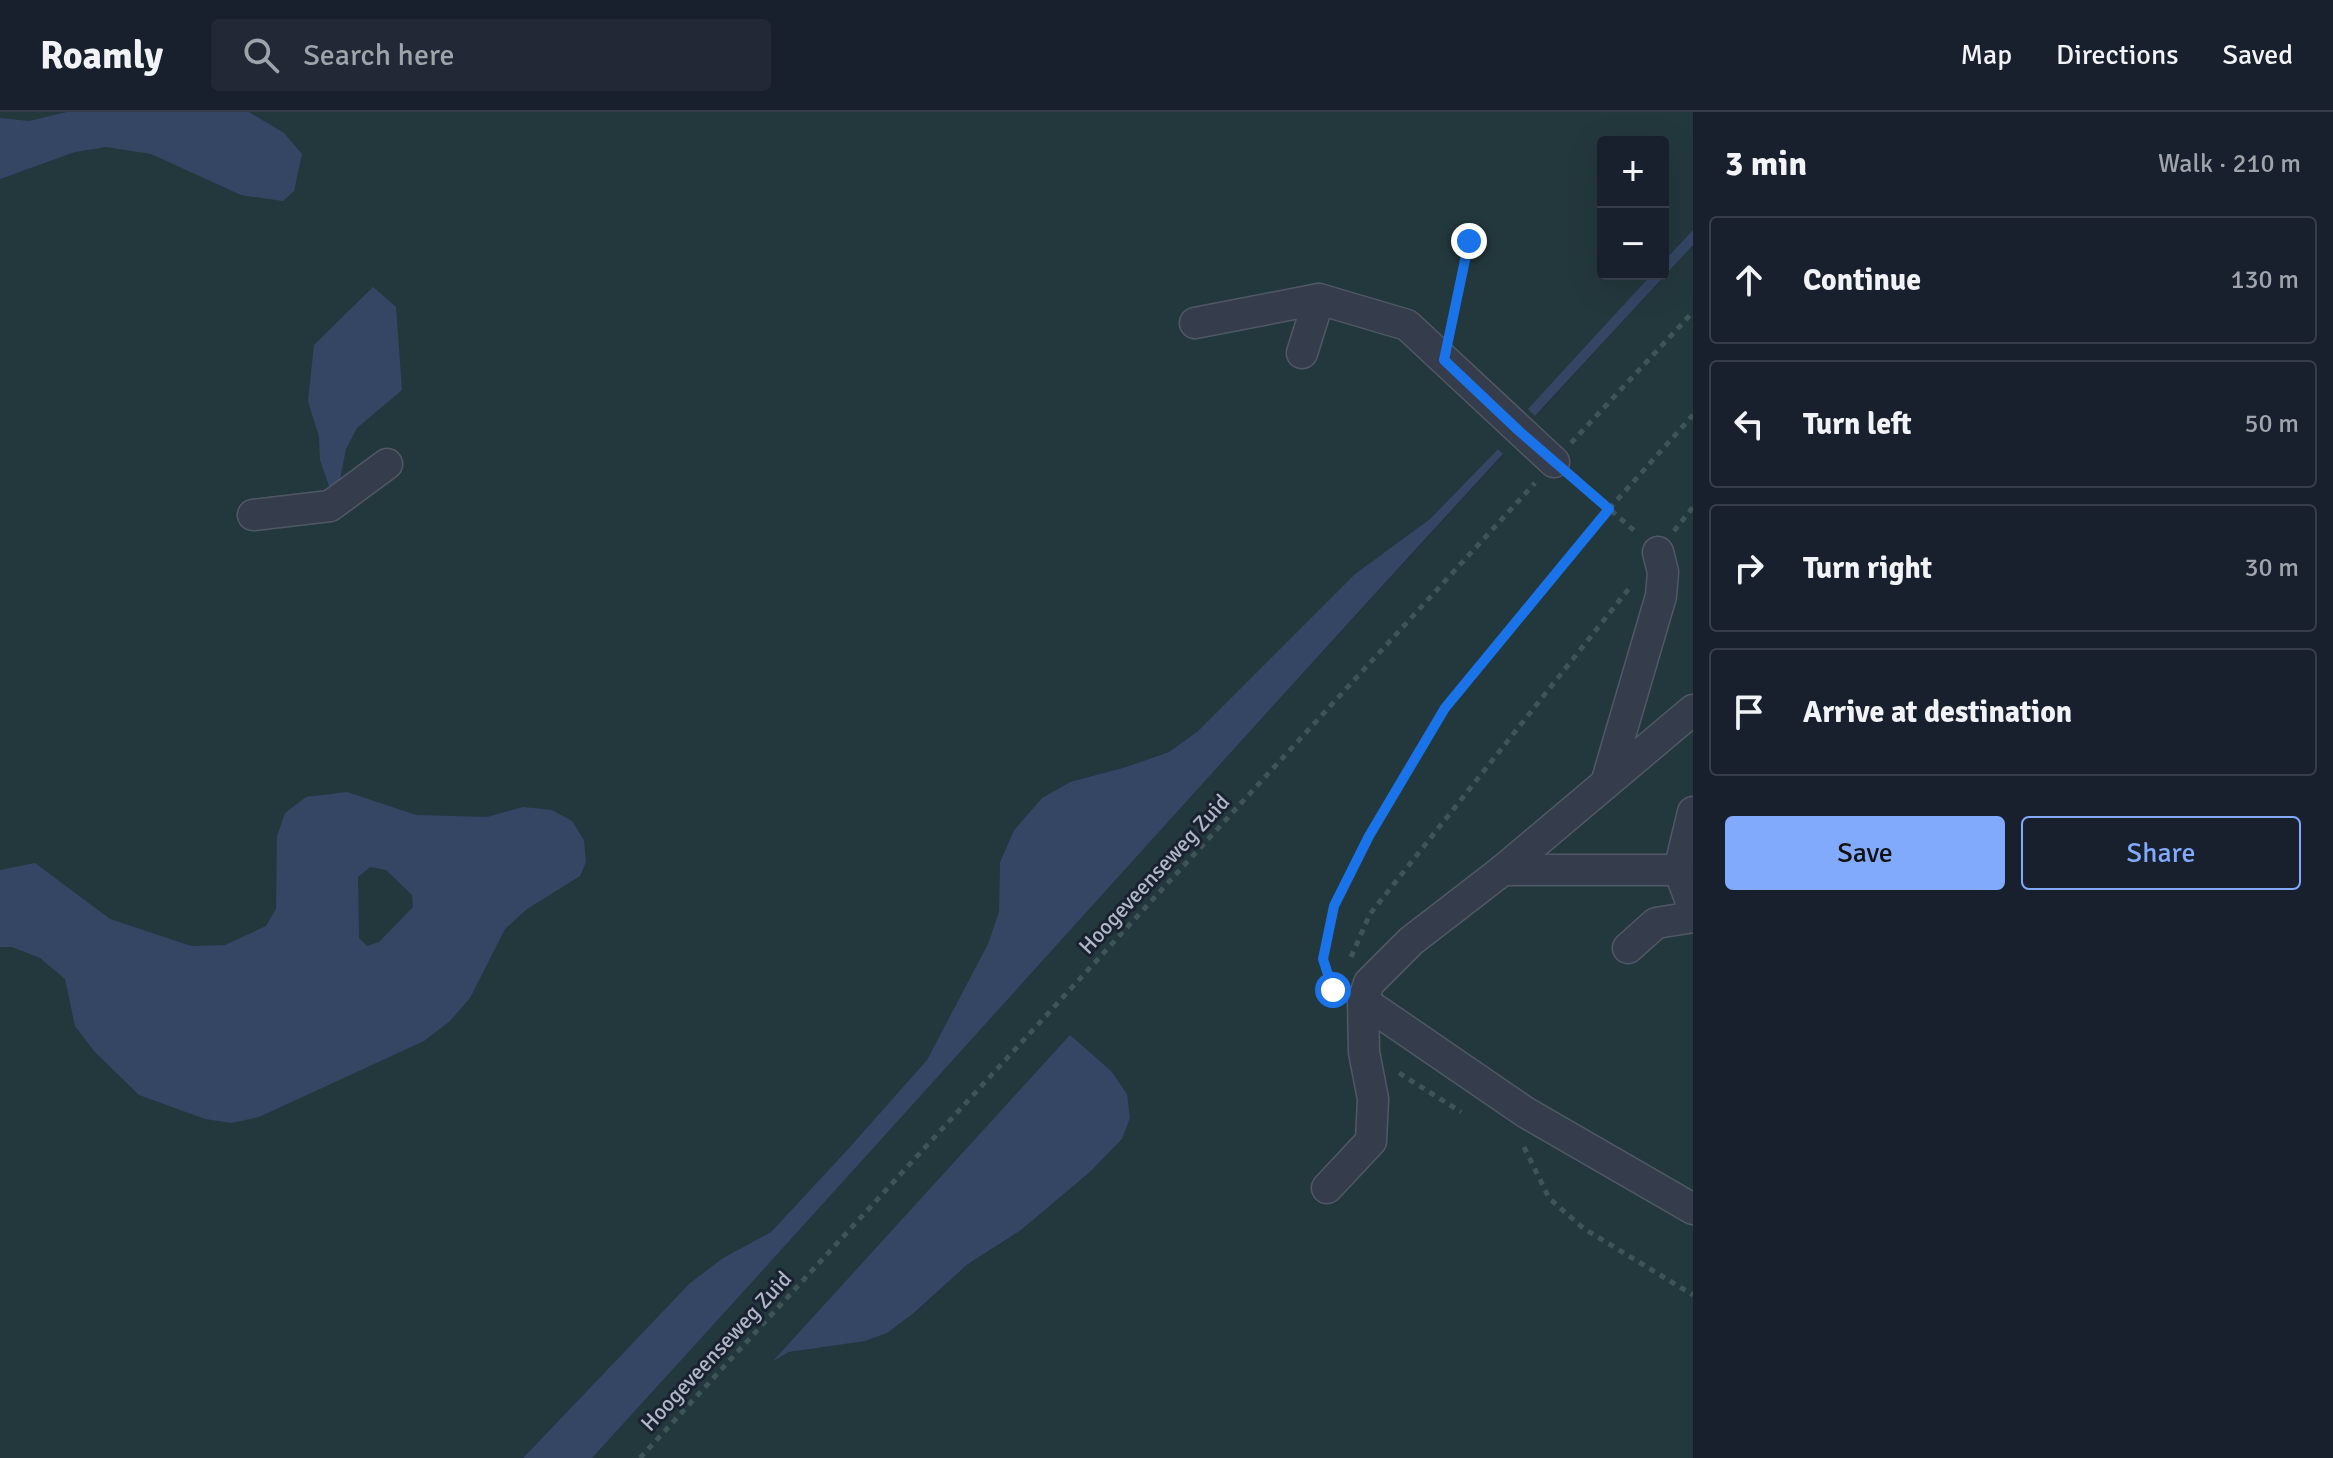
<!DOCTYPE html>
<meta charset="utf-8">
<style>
body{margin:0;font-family:Signika,sans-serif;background:#222835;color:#f1f3f6}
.controls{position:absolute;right:24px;top:24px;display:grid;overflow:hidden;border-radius:8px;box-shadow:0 8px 32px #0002}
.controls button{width:72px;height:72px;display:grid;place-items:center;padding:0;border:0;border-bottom:2px solid #373e49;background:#19202d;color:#f1f3f6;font:40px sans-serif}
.stop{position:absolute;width:24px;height:24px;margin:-18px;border:6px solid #1a73e8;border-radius:50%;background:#fff}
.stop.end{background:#1a73e8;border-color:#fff;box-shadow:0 2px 8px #0008}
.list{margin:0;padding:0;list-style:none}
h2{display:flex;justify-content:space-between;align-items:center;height:104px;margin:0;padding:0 32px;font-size:34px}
h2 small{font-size:26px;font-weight:400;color:#9fa3aa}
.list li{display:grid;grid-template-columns:52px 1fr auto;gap:24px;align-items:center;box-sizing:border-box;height:128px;margin:0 16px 16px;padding:0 16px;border:2px solid #373e49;border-radius:8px}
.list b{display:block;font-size:30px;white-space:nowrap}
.list em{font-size:26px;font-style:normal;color:#9fa3aa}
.actions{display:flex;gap:16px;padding:24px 32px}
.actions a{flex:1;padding:18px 0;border:2px solid #81aafc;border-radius:8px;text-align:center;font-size:28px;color:#81aafc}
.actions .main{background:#81aafc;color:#111}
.icon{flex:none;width:44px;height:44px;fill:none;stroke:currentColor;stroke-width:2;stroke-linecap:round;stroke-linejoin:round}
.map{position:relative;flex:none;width:1693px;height:1346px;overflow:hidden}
header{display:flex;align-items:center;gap:48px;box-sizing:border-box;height:112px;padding:0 40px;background:#19202d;border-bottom:2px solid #373e49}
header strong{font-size:38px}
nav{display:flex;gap:44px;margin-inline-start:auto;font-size:28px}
.search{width:560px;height:72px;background:#222835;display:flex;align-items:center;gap:20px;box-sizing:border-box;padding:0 28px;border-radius:8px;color:#9fa3aa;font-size:30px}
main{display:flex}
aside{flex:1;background:#19202d}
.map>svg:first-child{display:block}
</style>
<header>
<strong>Roamly</strong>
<div class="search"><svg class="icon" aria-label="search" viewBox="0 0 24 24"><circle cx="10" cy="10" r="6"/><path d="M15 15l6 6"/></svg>Search here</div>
<nav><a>Map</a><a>Directions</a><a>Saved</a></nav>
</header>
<main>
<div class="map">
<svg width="1693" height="1346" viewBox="0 0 1693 1346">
<rect width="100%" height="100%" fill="#212b3c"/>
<path fill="#23383d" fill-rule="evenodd" d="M0,0H1693V118L1663,150V30H1603V162H1652L1529,297L1536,304L1693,133V1346H592C896,1012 1197,675 1503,343L1498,337L1430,407L1355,462L1198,619L1169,640L1126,655L1070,670L1042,686L1014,718L1000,750L999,800L988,833L927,948L849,1036L771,1120L723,1146L690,1171L523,1346H0ZM1122,1027L1090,1060L1021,1118L968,1152L916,1200L823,1234L779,1243Z"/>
<g fill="#344664" fill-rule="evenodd">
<polygon points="67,0 249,0 284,21 302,42 294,79 283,89 241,83 151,42 106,35 75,40 0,67 0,6 29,9"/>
<polygon points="1693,118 1693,133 1535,304 1528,297 1652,162 1663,162 1663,150"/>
<polygon points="373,175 396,195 402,278 357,316 346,337 340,367 330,377 320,348 319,325 308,289 314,233"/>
<path d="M1498,337L1503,342C1197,675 897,1012 592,1346H523L690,1171L723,1146L771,1120L849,1036L927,948L988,832L999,800L1000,750L1014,718L1042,686L1070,670L1126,655L1169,640L1198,619L1355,462L1430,407Z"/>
<path d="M347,680L416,703L487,705L523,695L552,698L572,709L584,728L586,750L580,764L527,797L505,817L470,886L450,909L424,929L259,1005L231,1011L205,1007L139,983L94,939L75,914L65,867L40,846L12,835H0V758L35,751L110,807L191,834L225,833L266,814L276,797L277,724L285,701L306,685ZM370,755L386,758L412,783L413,795L379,830L367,834L359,826L358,765Z"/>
<polygon points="1070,923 1111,959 1127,982 1130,1006 1122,1027 1090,1060 1021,1118 968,1152 915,1200 887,1221 865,1229 789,1240 773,1249"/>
</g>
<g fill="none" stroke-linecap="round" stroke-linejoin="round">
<g stroke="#505867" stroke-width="33">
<g id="minor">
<polyline points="1195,211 1319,187 1407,213 1554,350"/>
<polyline points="1302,241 1319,187"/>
<polyline points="253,403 330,394 387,352"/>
<polyline points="1607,668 1661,484 1663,460 1658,440"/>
<polyline points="1693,700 1679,758 1693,795"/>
<polyline points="1503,758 1679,758"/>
<polyline points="1628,836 1656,811 1693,805"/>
<polyline points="1363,889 1525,1000 1693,1097"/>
<polyline points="1327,1076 1371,1029 1373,987 1364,940 1363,889 1369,871 1411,829 1503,758 1693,598"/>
</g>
</g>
<g stroke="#3e5457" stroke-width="5" stroke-dasharray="6 6" stroke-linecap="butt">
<polyline points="1451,214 1469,129"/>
<polyline points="1571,331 1693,200"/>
<polyline points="1575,367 1637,421"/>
<polyline points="1674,419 1693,395"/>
<polyline points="1351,845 1370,802 1631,474"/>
<polyline points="1336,881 1323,847 1334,794 1369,724 1445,596 1609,397 1693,303"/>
<polyline points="1399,961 1461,1000"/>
<polyline points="1524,1035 1549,1086 1583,1116 1693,1183"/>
<polyline points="640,1346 1535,371"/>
</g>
<use href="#minor" stroke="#353d4c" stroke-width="30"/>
</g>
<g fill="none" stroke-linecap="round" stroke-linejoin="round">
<polyline stroke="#1a73e8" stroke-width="10" points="1333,878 1323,847 1334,794 1369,724 1445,596 1609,397 1519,319 1444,248 1469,129"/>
</g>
<g text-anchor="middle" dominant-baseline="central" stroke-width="6" stroke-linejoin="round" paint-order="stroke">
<g font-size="22" fill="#b0b8c8" stroke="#1a2231">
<text transform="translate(1154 762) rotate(-47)">Hoogeveenseweg Zuid</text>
<text transform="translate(716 1239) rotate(-47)">Hoogeveenseweg Zuid</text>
</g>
</g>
</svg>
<div class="controls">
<button>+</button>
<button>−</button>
</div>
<div class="stop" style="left:1333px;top:878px"></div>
<div class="stop end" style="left:1469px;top:129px"></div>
</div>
<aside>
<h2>3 min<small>Walk · 210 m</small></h2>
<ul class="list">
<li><svg class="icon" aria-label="ahead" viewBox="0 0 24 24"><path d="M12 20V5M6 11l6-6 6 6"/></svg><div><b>Continue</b></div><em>130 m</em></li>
<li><svg class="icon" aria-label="left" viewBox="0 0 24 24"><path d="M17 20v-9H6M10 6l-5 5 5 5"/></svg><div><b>Turn left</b></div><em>50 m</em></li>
<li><svg class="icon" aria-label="right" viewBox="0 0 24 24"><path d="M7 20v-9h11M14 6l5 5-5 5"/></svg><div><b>Turn right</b></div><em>30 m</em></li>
<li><svg class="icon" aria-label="arrive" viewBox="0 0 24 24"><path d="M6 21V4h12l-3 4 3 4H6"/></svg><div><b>Arrive at destination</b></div></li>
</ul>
<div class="actions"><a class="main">Save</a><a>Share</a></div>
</aside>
</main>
